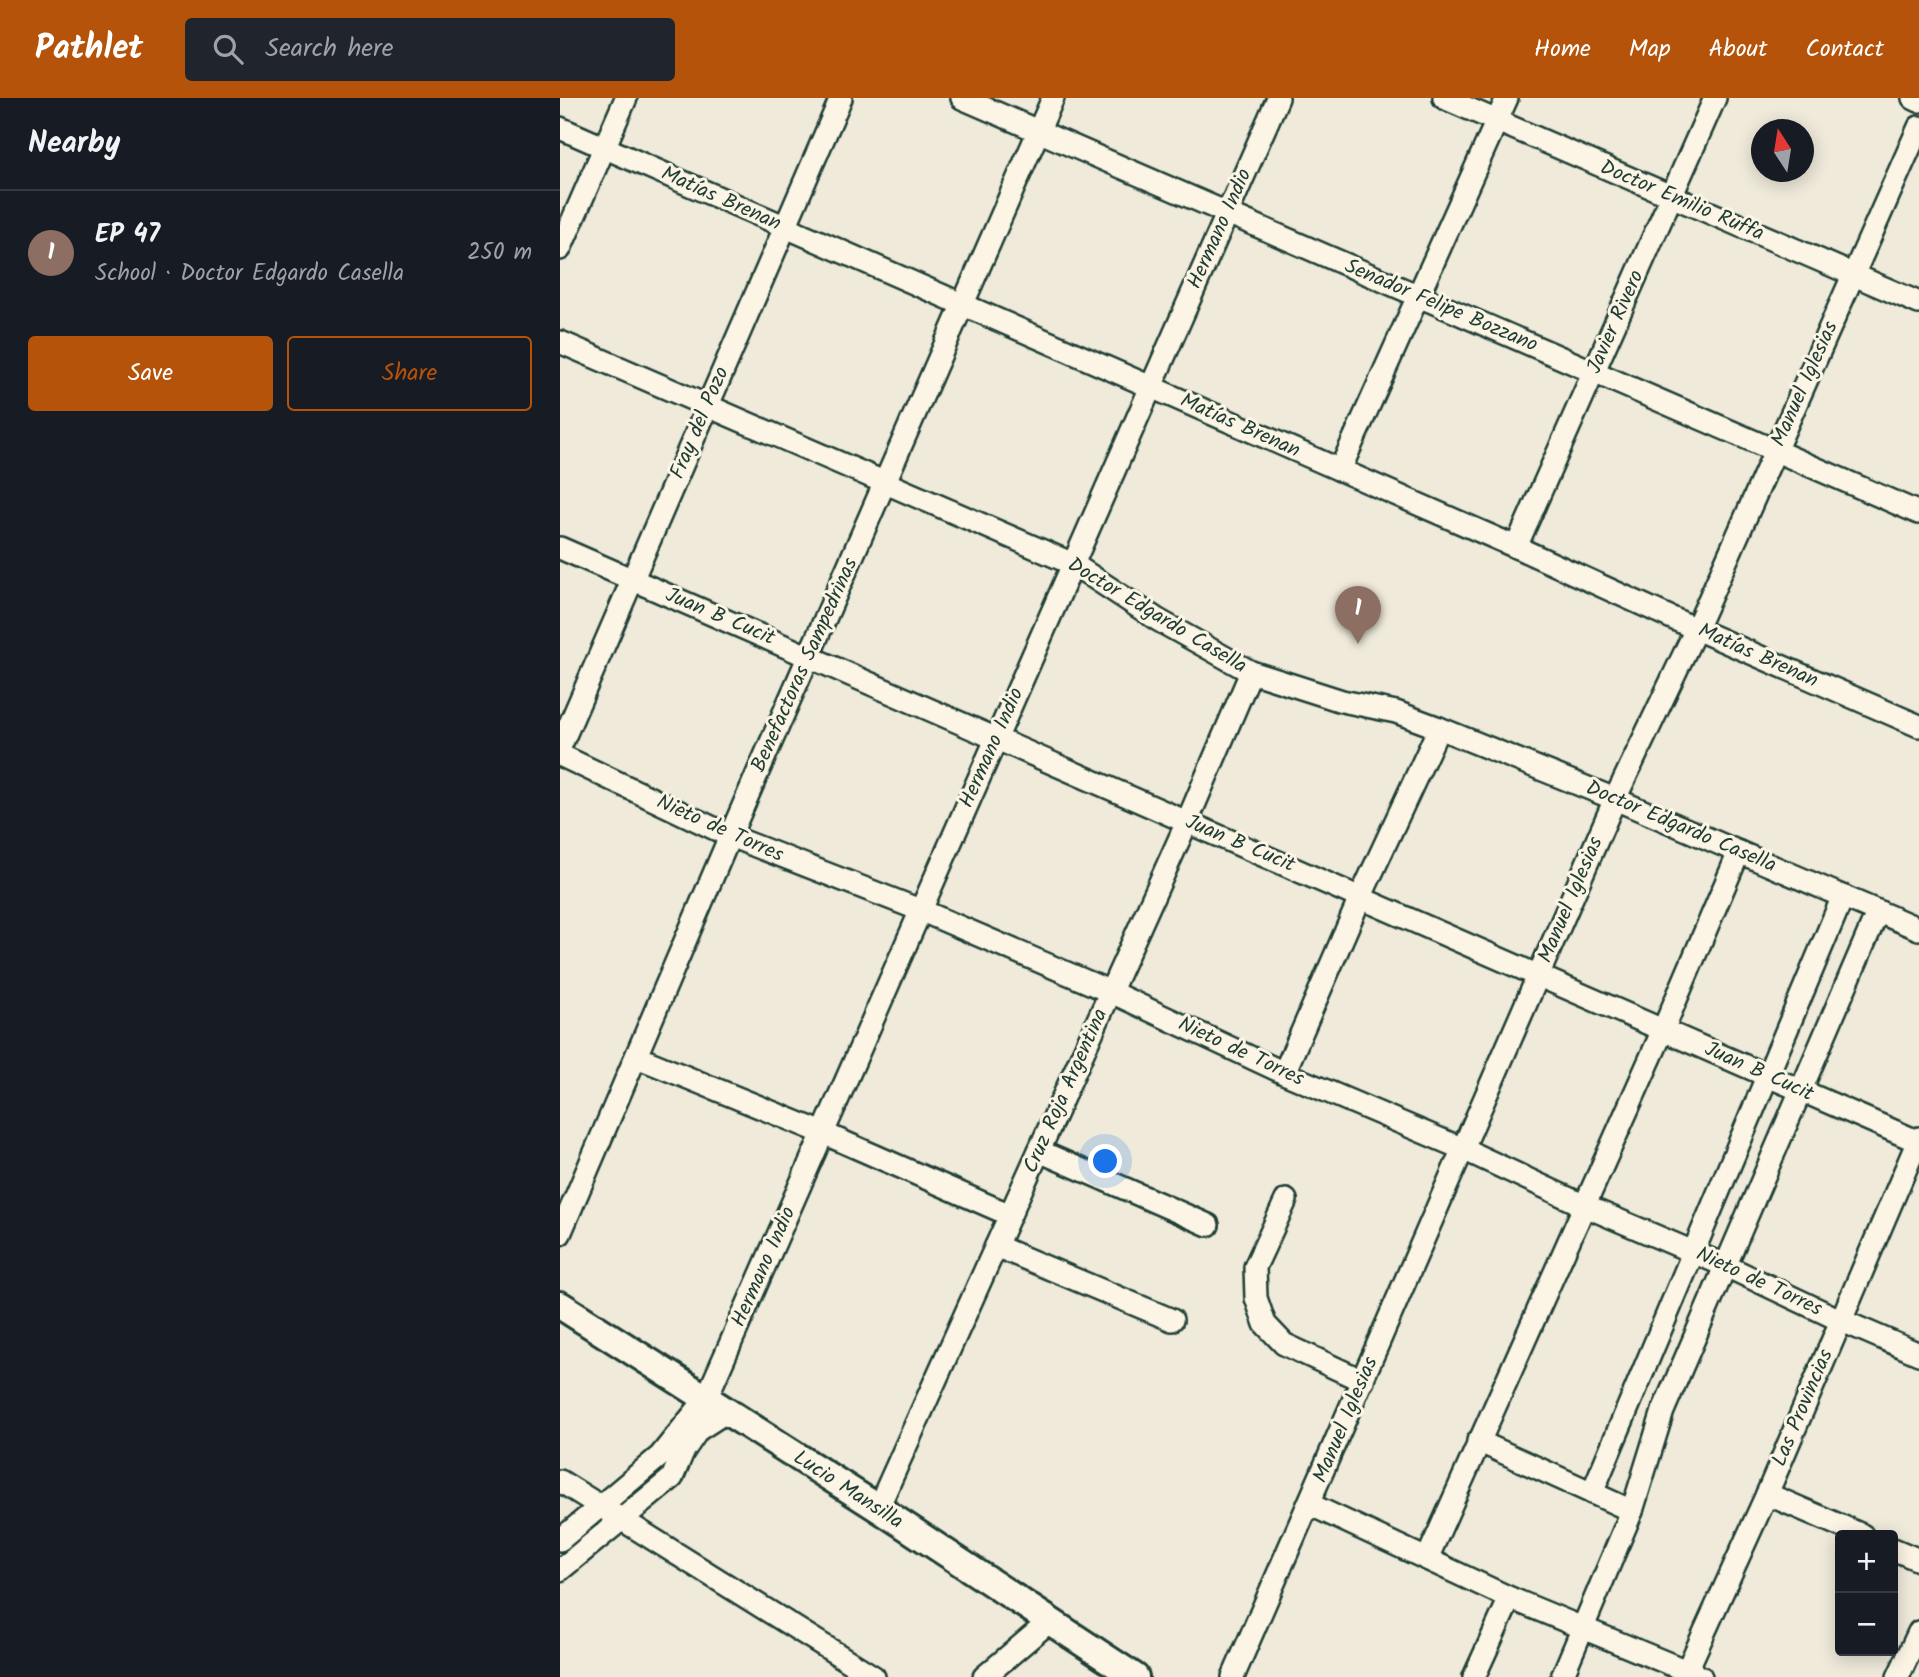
<!DOCTYPE html>
<meta charset="utf-8">
<style>
body{margin:0;font-family:Kalam,sans-serif;background:#20242c;color:#f1f3f6}
.controls{position:absolute;right:21px;bottom:21px;display:grid;overflow:hidden;border-radius:7px;box-shadow:0 4px 18px #0003}
.controls button{width:63px;height:63px;display:grid;place-items:center;padding:0;border:0;border-bottom:2px solid #363941;background:#171b24;color:#f1f3f6;font:35px sans-serif}
.compass{position:absolute;left:1191px;top:21px;width:63px;height:63px;border-radius:50%;background:#171b24;box-shadow:0 4px 18px #0003;rotate:348deg}
.you{position:absolute;left:546px;top:1064px;width:24px;height:24px;margin:-18px;border:5px solid #fff;border-radius:50%;background:#1a73e8;box-shadow:0 0 0 10px #1a73e833}
.badge{display:grid;place-items:center;width:46px;height:46px;border-radius:50%;background:#b45309;color:#fff;font-size:23px;font-weight:700}
.pin{position:absolute;translate:-50% -58px;filter:drop-shadow(0 2px 4px #0008)}
.pin::after{content:'';position:absolute;top:37px;width:24px;height:21px;background:inherit;clip-path:polygon(0 0,100% 0,50% 100%)}
.list{margin:0;padding:0;list-style:none}
h2{display:flex;justify-content:space-between;align-items:center;height:91px;margin:0;padding:0 28px;font-size:30px}
h2 small{font-size:23px;font-weight:400;color:#9ea1a6}
.list li{display:grid;grid-template-columns:46px 1fr auto;gap:21px;align-items:center;box-sizing:border-box;height:126px;padding:0 28px;border-top:2px solid #363941}
.list b{display:block;font-size:26px;white-space:nowrap}
.list p{margin:0;font-size:23px;white-space:nowrap;color:#9ea1a6}
.list em{font-size:23px;font-style:normal;color:#9ea1a6}
.actions{display:flex;gap:14px;padding:21px 28px}
.actions a{flex:1;padding:16px 0;border:2px solid #b45309;border-radius:7px;text-align:center;font-size:24px;color:#b45309}
.actions .main{background:#b45309;color:#fff}
.icon{flex:none;width:38px;height:38px;fill:none;stroke:currentColor;stroke-width:2;stroke-linecap:round;stroke-linejoin:round}
.map{position:relative;flex:none;width:1359px;height:1579px;overflow:hidden}
header{display:flex;align-items:center;gap:42px;box-sizing:border-box;height:98px;padding:0 35px;background:#b45309;color:#fff}
header strong{font-size:33px}
nav{display:flex;gap:38px;margin-inline-start:auto;font-size:24px}
.search{width:490px;height:63px;background:#20242c;display:flex;align-items:center;gap:18px;box-sizing:border-box;padding:0 24px;border-radius:7px;color:#9ea1a6;font-size:26px}
main{display:flex}
aside{flex:1;background:#171b24}
.map>svg:first-child{display:block}
</style>
<header>
<strong>Pathlet</strong>
<div class="search"><svg class="icon" aria-label="search" viewBox="0 0 24 24"><circle cx="10" cy="10" r="6"/><path d="M15 15l6 6"/></svg>Search here</div>
<nav><a>Home</a><a>Map</a><a>About</a><a>Contact</a></nav>
</header>
<main>
<aside>
<h2>Nearby<small></small></h2>
<ul class="list">
<li><span class="badge" style="background:#8d6e63">1</span><div><b>EP 47</b><p>School · Doctor Edgardo Casella</p></div><em>250 m</em></li>
</ul>
<div class="actions"><a class="main">Save</a><a>Share</a></div>
</aside>
<div class="map">
<svg width="1359" height="1579" viewBox="0 0 1359 1579">
<rect width="100%" height="100%" fill="#efeada"/>
<filter id="ink" filterUnits="userSpaceOnUse"><feTurbulence type="fractalNoise" baseFrequency=".0143" numOctaves="2"/><feDisplacementMap in="SourceGraphic" scale="14" xChannelSelector="R" yChannelSelector="G"/><feConvolveMatrix kernelMatrix="1 2 1 2 8 2 1 2 1" color-interpolation-filters="sRGB"/></filter>
<g filter="url(#ink)">
<g fill="none" stroke-linecap="round" stroke-linejoin="round">
<g stroke="#1f3d34" stroke-width="26">
<g id="minor">
<polyline points="402,0 1359,415"/>
<polyline points="884,0 1359,205"/>
<polyline points="1353,0 1359,3"/>
<polyline points="0,30 956,449 1136,531 1359,628"/>
<polyline points="0,151 66,0"/>
<polyline points="0,244 513,466 598,522 691,574 782,603 836,614 879,630 1055,701 1359,831"/>
<polyline points="780,372 947,0"/>
<polyline points="956,449 1155,0"/>
<polyline points="0,450 1359,1044"/>
<polyline points="0,649 281,0"/>
<polyline points="0,657 170,738 360,812 551,894 724,975 903,1051 1025,1108 1166,1168 1280,1222 1359,1256"/>
<polyline points="77,959 263,1035 450,1117"/>
<polyline points="724,975 801,798 879,630"/>
<polyline points="479,1053 648,1127"/>
<polyline points="726,1102 695,1169 696,1200 705,1226 724,1246 803,1283"/>
<polyline points="0,1136 170,738 493,0"/>
<polyline points="436,1148 612,1222"/>
<polyline points="918,1343 1072,1413"/>
<polyline points="0,1383 314,1579"/>
<path d="M1032,1395C1117,1197 1199,997 1283,798"/>
<polyline points="1207,1396 1302,1437"/>
<polyline points="749,1406 950,1500 1141,1579"/>
<polyline points="318,1410 627,724 691,574"/>
<polyline points="0,1442 100,1358 146,1301 718,0"/>
<polyline points="1333,1451 1359,1462"/>
<polyline points="867,1461 1103,932 1179,754"/>
<polyline points="0,1472 112,1380 123,1354 138,1332 166,1314"/>
<polyline points="424,1579 490,1523"/>
<polyline points="673,1579 1055,701 1136,531 1359,29"/>
<polyline points="914,1579 950,1500"/>
<polyline points="1002,1579 1072,1413 1103,1313 1318,813"/>
<polyline points="1124,1579 1207,1396 1359,1040"/>
<polyline points="1338,1579 1359,1534"/>
</g>
</g>
<g stroke="#1f3d34" stroke-width="32">
<polyline id="major" points="0,1207 318,1410 575,1579"/>
</g>
<use href="#minor" stroke="#fcf5e5" stroke-width="21"/>
<use href="#major" stroke="#fcf5e5" stroke-width="26"/>
</g>
</g>
<g text-anchor="middle" dominant-baseline="central" stroke-width="6" stroke-linejoin="round" paint-order="stroke">
<g font-size="21" fill="#1f3d34" stroke="#fcf5e5">
<text transform="translate(161 101) rotate(24)">Matías Brenan</text>
<text transform="translate(1122 103) rotate(23)">Doctor Emilio Ruffa</text>
<text transform="translate(660 131) rotate(-66)">Hermano Indio</text>
<text transform="translate(881 208) rotate(23)">Senador Felipe Bozzano</text>
<text transform="translate(1056 224) rotate(-66)">Javier Rivero</text>
<text transform="translate(1245 286) rotate(-66)">Manuel Iglesias</text>
<text transform="translate(140 325) rotate(-67)">Fray del Pozo</text>
<text transform="translate(680 328) rotate(24)">Matías Brenan</text>
<text transform="translate(597 518) rotate(31)">Doctor Edgardo Casella</text>
<text transform="translate(160 519) rotate(23)">Juan B Cucit</text>
<text transform="translate(1198 558) rotate(24)">Matías Brenan</text>
<text transform="translate(245 567) rotate(-66)">Benefactoras Sampedrinas</text>
<text transform="translate(432 650) rotate(-66)">Hermano Indio</text>
<text transform="translate(1121 729) rotate(23)">Doctor Edgardo Casella</text>
<text transform="translate(160 731) rotate(24)">Nieto de Torres</text>
<text transform="translate(680 746) rotate(23)">Juan B Cucit</text>
<text transform="translate(1011 802) rotate(-67)">Manuel Iglesias</text>
<text transform="translate(681 954) rotate(25)">Nieto de Torres</text>
<text transform="translate(1199 974) rotate(24)">Juan B Cucit</text>
<text transform="translate(506 993) rotate(-66)">Cruz Roja Argentina</text>
<text transform="translate(204 1169) rotate(-66)">Hermano Indio</text>
<text transform="translate(1199 1184) rotate(25)">Nieto de Torres</text>
<text transform="translate(1243 1310) rotate(-67)">Las Provincias</text>
<text transform="translate(786 1322) rotate(-67)">Manuel Iglesias</text>
<text transform="translate(288 1392) rotate(33)">Lucio Mansilla</text>
</g>
</g>
</svg>
<div class="controls">
<button>+</button>
<button>−</button>
</div>
<svg class="compass" viewBox="-18 -18 36 36"><path d="M0-13l5 13h-10z" fill="#e53935"/><path d="M0 13l5-13h-10z" fill="#9ea1a6"/></svg>
<div class="you"></div>
<div class="pin badge" style="left:798px;top:546px;background:#8d6e63">1</div>
</div>
</main>
